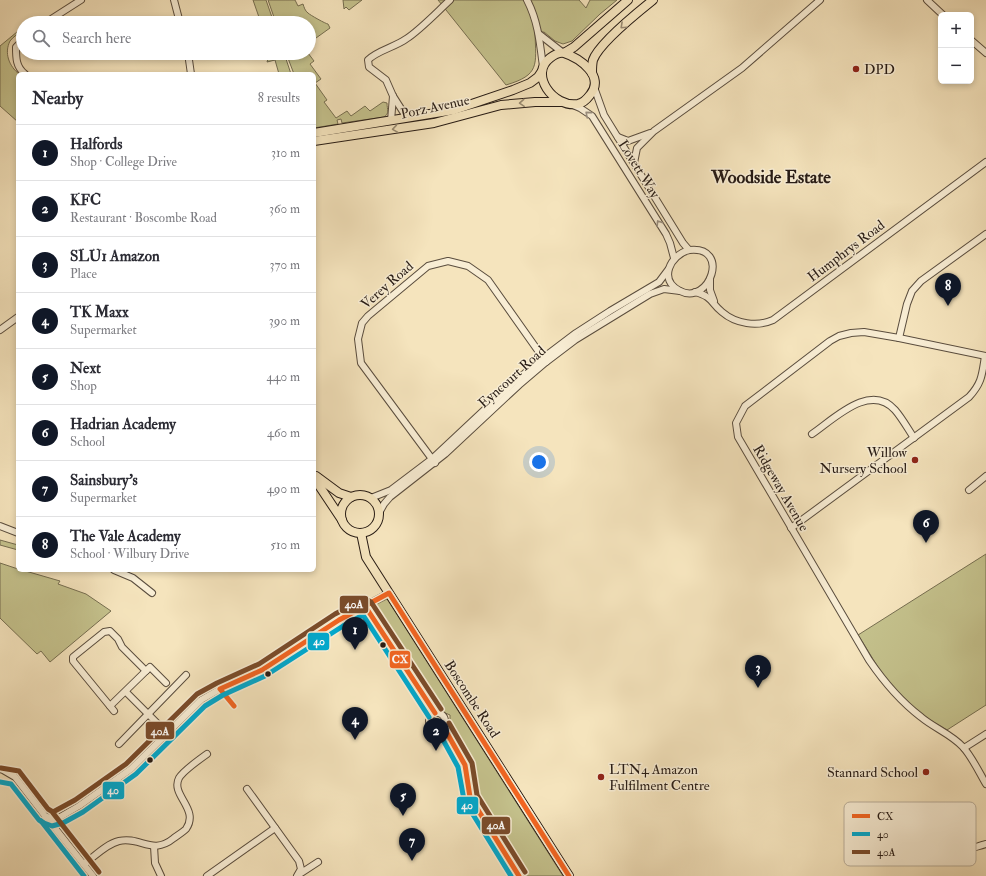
<!DOCTYPE html>
<meta charset="utf-8">
<style>
body{margin:0;font-family:"IM FELL Double Pica",serif;background:#f2f2f3;color:#2b2b33}
.controls{position:absolute;right:12px;top:12px;display:grid;overflow:hidden;border-radius:6px;box-shadow:0 2px 6px #0003}
.controls button{width:36px;height:36px;display:grid;place-items:center;padding:0;border:0;border-bottom:1px solid #e1e1e2;background:#fff;color:#2b2b33;font:20px sans-serif}
.you{position:absolute;left:539px;top:462px;width:14px;height:14px;margin:-10px;border:3px solid #fff;border-radius:50%;background:#1a73e8;box-shadow:0 0 0 6px #1a73e833}
.badge{display:grid;place-items:center;width:26px;height:26px;border-radius:50%;background:#111827;color:#fff;font-size:13px;font-weight:700}
.pin{position:absolute;translate:-50% -33px;filter:drop-shadow(0 1px 2px #0008)}
.pin::after{content:'';position:absolute;top:21px;width:14px;height:12px;background:inherit;clip-path:polygon(0 0,100% 0,50% 100%)}
.list{margin:0;padding:0;list-style:none}
h2{display:flex;justify-content:space-between;align-items:center;height:52px;margin:0;padding:0 16px;font-size:17px}
h2 small{font-size:13px;font-weight:400;color:#7c7c81}
.list li{display:grid;grid-template-columns:26px 1fr auto;gap:12px;align-items:center;box-sizing:border-box;height:56px;padding:0 16px;border-top:1px solid #e1e1e2}
.list b{display:block;font-size:15px;white-space:nowrap}
.list p{margin:0;font-size:13px;white-space:nowrap;color:#7c7c81}
.list em{font-size:13px;font-style:normal;color:#7c7c81}
.icon{flex:none;width:22px;height:22px;fill:none;stroke:currentColor;stroke-width:2;stroke-linecap:round;stroke-linejoin:round}
.map{position:relative;flex:none;width:986px;height:876px;overflow:hidden}
.search{position:absolute;background:#fff;box-shadow:0 2px 6px #0003;left:16px;top:16px;width:300px;height:44px;display:flex;align-items:center;gap:10px;box-sizing:border-box;padding:0 14px;border-radius:22px;color:#7c7c81;font-size:15px}
.panel{position:absolute;background:#fff;box-shadow:0 2px 6px #0003;left:16px;top:72px;width:300px;height:500px;border-radius:6px}
.map>svg:first-child{display:block}
</style>
<div class="map">
<svg width="986" height="876" viewBox="0 0 986 876">
<rect width="100%" height="100%" fill="#f5e4bd"/>
<filter id="stains"><feTurbulence type="fractalNoise" baseFrequency=".005" numOctaves="4"/><feColorMatrix values="0 0 0 0 .2 0 0 0 0 .09 0 0 0 0 .02 0 0 0 .5 -.17"/></filter>
<radialGradient id="worn" r=".72"><stop offset=".6" stop-color="#630" stop-opacity="0"/><stop offset="1" stop-color="#630" stop-opacity=".3"/></radialGradient>
<g fill="#c4c18c" stroke="#766e50">
<polygon points="253,0 266,0 274,23 261,23"/>
<path d="M268,0H295L298,6L303,4C304,7 305,11 308,13C310,15 326,24 328,24L330,28L309,43V23H276Z"/>
<polygon points="343,0 362,0 349,10 346,7 344,9"/>
<path d="M438,0H579L586,8L590,0H617L600,14L572,41L563,44L555,41L544,32L535,33C536,65 540,75 506,85Z"/>
<path d="M23,27V30C19,33 13,37 10,41C4,53 9,66 19,74L18,122L0,106V46Z"/>
<polygon points="271,53 284,53 291,74 279,74 275,60 267,62 269,56 271,55"/>
<path d="M286,53H308L314,61L310,64L321,79L315,83L327,100L324,102L336,118L347,111L351,116L365,106L370,111L383,102L387,103C387,110 390,113 384,117L342,123L341,119L337,120L338,124L314,128V74H294Z"/>
<polygon points="0,540 18,545 18,550 0,545"/>
<path d="M986,554V705L947,730C931,721 916,711 902,698C884,681 872,656 858,635Z"/>
<polygon points="0,563 18,569 18,570 22,570 60,581 58,584 86,594 111,611 50,662 41,651 37,654 0,618"/>
<polygon points="387,599 563,876 524,876 476,797 471,766 450,730 450,715 436,709 369,608"/>
</g>
<g fill="none" stroke-linecap="round" stroke-linejoin="round">
<g stroke="#5a4d3e" stroke-width="8">
<g id="minor">
<polyline points="174,0 180,23"/>
<path d="M527,0C538,21 540,43 543,67"/>
<polyline points="927,0 943,15"/>
<polyline points="45,23 81,0"/>
<polyline points="539,34 562,52"/>
<path d="M23,40L16,47C16,58 16,67 25,74"/>
<polyline points="971,40 986,53"/>
<polyline points="188,53 191,74"/>
<polyline points="594,87 604,115 683,243 689,250"/>
<polyline points="573,105 580,108 592,116 666,234 670,243 674,258"/>
<path d="M407,118L393,96L386,80L369,67L368,60C376,51 395,47 406,39C420,30 437,12 450,0"/>
<polyline points="391,121 393,96"/>
<polyline points="618,137 628,141 650,133"/>
<polyline points="634,163 637,148 654,131 742,68 820,0"/>
<path d="M689,250C731,245 710,306 680,291C658,280 670,255 689,250Z"/>
<polyline points="710,279 710,290 714,301"/>
<path d="M695,292C713,297 710,302 722,312C736,324 757,327 773,320L986,162"/>
<polyline points="0,330 18,317"/>
<polyline points="899,338 907,304 912,291 921,281 986,234"/>
<path d="M986,356L899,338L864,332L851,333L839,336L830,341L745,406L736,423L738,437L869,660C884,682 900,701 921,717C934,728 951,734 963,747C972,757 979,772 986,784"/>
<path d="M812,434C834,419 870,382 895,410C902,418 908,429 914,438"/>
<polyline points="435,463 361,363 358,339 362,323 368,316 428,266 448,261 468,266 488,280 546,362"/>
<polyline points="969,490 986,476"/>
<polyline points="371,498 391,490 432,459 512,384 543,358 576,333 610,311 659,282 668,270"/>
<polyline points="379,513 384,504 390,497 445,454 519,385 546,362 575,340 650,294 664,289 680,291"/>
<polyline points="0,526 18,533"/>
<path d="M791,528L969,397C982,383 982,375 985,356"/>
<polyline points="114,570 133,578 152,593"/>
<polyline points="365,606 435,713"/>
<polyline points="126,692 167,733"/>
<polyline points="110,706 150,667 166,683"/>
<polyline points="114,711 73,661 73,657 104,632 110,631 118,639 122,647 146,671"/>
<circle cx="437" cy="721" r="8"/>
<polyline points="443,726 465,765 470,797 477,810 519,876"/>
<polyline points="119,744 186,675"/>
<polyline points="964,748 986,734"/>
<polyline points="0,769 3,770 15,777 45,816 53,819 60,817 79,806 131,769 201,700 220,689 262,670 339,620 389,593"/>
<polyline points="247,789 299,861 301,869 297,876"/>
<path d="M918,815L942,849C951,857 974,847 986,844"/>
<polyline points="47,818 93,876"/>
<polyline points="154,846 155,863 161,876"/>
<path d="M84,864C94,857 106,844 119,841C141,836 152,856 174,838C178,835 183,832 186,829C200,809 170,795 179,778C183,771 200,759 207,754"/>
<polyline points="298,875 318,862"/>
<polyline points="207,876 275,828"/>
</g>
</g>
<g stroke="#271b14" stroke-width="10">
<g id="major">
<path d="M564,53C579,58 606,76 590,95C587,99 583,103 578,104C553,108 529,74 550,58C554,55 559,52 564,53L574,47L628,0"/>
<path d="M592,73C592,69 592,64 593,60C599,43 638,12 653,0"/>
<polyline points="314,133 454,110 513,90 530,83 538,77 542,71"/>
<polyline points="314,141 434,123 501,105 535,102 561,102"/>
<polyline points="316,476 339,493 351,497"/>
<polyline points="314,478 342,520"/>
<circle cx="360" cy="514" r="19"/>
<polyline points="361,533 366,557 569,876"/>
</g>
</g>
<use href="#minor" stroke="#f8edd4" stroke-width="6"/>
<use href="#major" stroke="#f5e4bd" stroke-width="8"/>
<g stroke="#f8edd4" stroke-width="8">
<g id="bus-1">
<polyline points="365,606 435,713"/>
<polyline points="234,706 220,689 262,670 339,620 389,593 569,876"/>
<polyline points="443,726 465,765 470,797 519,876"/>
</g>
</g>
<g stroke="#f8edd4" stroke-width="8">
<g id="bus-2">
<polyline points="437,729 458,767 464,800 511,876"/>
<polyline points="0,782 11,784 39,820 44,823 52,826 63,823 83,812 136,774 205,706 223,695 265,676 343,626 363,615 429,717"/>
<polyline points="41,821 84,876"/>
</g>
</g>
<g stroke="#f8edd4" stroke-width="8">
<g id="bus-3">
<polyline points="449,723 472,763 477,795 525,872"/>
<polyline points="1,768 19,771 48,809 53,812 75,800 126,764 197,694 217,683 259,664 335,614 364,599 368,600 371,602 441,709"/>
<polyline points="53,813 99,872"/>
</g>
</g>
<use href="#bus-1" stroke="#f26522" stroke-width="5"/>
<use href="#bus-2" stroke="#00a9ce" stroke-width="5"/>
<use href="#bus-3" stroke="#7a4b2a" stroke-width="5"/>
</g>
<defs><path id="oneway-chevron" d="M-2-3.5L2.5 0L-2 3.5" fill="none" stroke-width="1.6" stroke-linecap="round" stroke-linejoin="round"/></defs>
<g stroke="#988a71">
<use href="#oneway-chevron" transform="translate(623 26) rotate(137)"/>
<use href="#oneway-chevron" transform="translate(522 103) rotate(176)"/>
<use href="#oneway-chevron" transform="translate(395 129) rotate(171)"/>
</g>
<g stroke="#9a8e7e">
<use href="#oneway-chevron" transform="translate(588 114) rotate(-139)"/>
<use href="#oneway-chevron" transform="translate(659 223) rotate(-122)"/>
</g>
<g fill="#8f2418" stroke="#f8edd4" stroke-width="1.5">
<circle cx="856" cy="69" r="4"/>
<circle cx="915" cy="460" r="4"/>
<circle cx="926" cy="772" r="4"/>
<circle cx="601" cy="777" r="4"/>
</g>
<g fill="#271b14" stroke="#f8edd4" stroke-width="1.5">
<circle cx="383" cy="645" r="3.5"/>
<circle cx="268" cy="674" r="3.5"/>
<circle cx="150" cy="760" r="3.5"/>
</g>
<g text-anchor="middle" dominant-baseline="central" stroke-width="3" stroke-linejoin="round" paint-order="stroke">
<g font-size="14" fill="#271b14" stroke="#f8edd4" text-anchor="start">
<text x="864" y="69">DPD</text>
<text x="907" y="452" text-anchor="end">Willow<tspan x="907" dy="16">Nursery School</tspan></text>
<text x="609" y="769">LTN4 Amazon<tspan x="609" dy="16">Fulfilment Centre</tspan></text>
<text x="918" y="772" text-anchor="end">Stannard School</text>
</g>
<g font-size="14" fill="#271b14" stroke="#f8edd4">
<text transform="translate(435 107) rotate(-12)">Porz Avenue</text>
<text transform="translate(639 169) rotate(58)">Lovett Way</text>
<text transform="translate(846 251) rotate(-37)">Humphrys Road</text>
<text transform="translate(387 285) rotate(-41)">Verey Road</text>
<text transform="translate(512 377) rotate(-42)">Eyncourt Road</text>
<text transform="translate(781 488) rotate(60)">Ridgeway Avenue</text>
<text transform="translate(472 699) rotate(57)">Boscombe Road</text>
</g>
<g font-size="18" font-weight="bold" fill="#271b14" stroke="#f8edd4">
<text x="771" y="177">Woodside Estate</text>
</g>
</g>
<rect x="844" y="802" width="132" height="64" rx="6" fill="#f8edd4" stroke="#b9ae9a" stroke-width="1"/>
<rect x="852" y="814" width="18" height="4" fill="#f26522"/>
<rect x="852" y="832" width="18" height="4" fill="#00a9ce"/>
<rect x="852" y="850" width="18" height="4" fill="#7a4b2a"/>
<g font-size="11" fill="#271b14">
<text x="877" y="820">CX</text>
<text x="877" y="838">40</text>
<text x="877" y="856">40A</text>
</g>
<g stroke="#f8edd4" stroke-width="1.5">
<rect x="339" y="595" width="30" height="19" rx="4" fill="#7a4b2a"/>
<rect x="307" y="632" width="23" height="19" rx="4" fill="#00a9ce"/>
<rect x="389" y="650" width="22" height="19" rx="4" fill="#f26522"/>
<rect x="145" y="721" width="30" height="19" rx="4" fill="#7a4b2a"/>
<rect x="102" y="781" width="23" height="19" rx="4" fill="#00a9ce"/>
<rect x="456" y="796" width="23" height="19" rx="4" fill="#00a9ce"/>
<rect x="481" y="816" width="30" height="19" rx="4" fill="#7a4b2a"/>
</g>
<g font-size="11" text-anchor="middle" font-weight="bold" fill="#fff">
<text x="354" y="608">40A</text>
<text x="319" y="645">40</text>
<text x="400" y="663">CX</text>
<text x="160" y="735">40A</text>
<text x="113" y="794">40</text>
<text x="467" y="809">40</text>
<text x="496" y="829">40A</text>
</g>
<rect width="100%" height="100%" filter="url(#stains)"/>
<rect width="100%" height="100%" fill="url(#worn)"/>
</svg>
<div class="controls">
<button>+</button>
<button>−</button>
</div>
<div class="you"></div>
<div class="pin badge" style="left:355px;top:650px">1</div>
<div class="pin badge" style="left:436px;top:751px">2</div>
<div class="pin badge" style="left:758px;top:688px">3</div>
<div class="pin badge" style="left:355px;top:740px">4</div>
<div class="pin badge" style="left:403px;top:816px">5</div>
<div class="pin badge" style="left:926px;top:543px">6</div>
<div class="pin badge" style="left:412px;top:861px">7</div>
<div class="pin badge" style="left:948px;top:306px">8</div>
<div class="search"><svg class="icon" aria-label="search" viewBox="0 0 24 24"><circle cx="10" cy="10" r="6"/><path d="M15 15l6 6"/></svg>Search here</div>
<section class="panel">
<h2>Nearby<small>8 results</small></h2>
<ul class="list">
<li><span class="badge">1</span><div><b>Halfords</b><p>Shop · College Drive</p></div><em>310 m</em></li>
<li><span class="badge">2</span><div><b>KFC</b><p>Restaurant · Boscombe Road</p></div><em>360 m</em></li>
<li><span class="badge">3</span><div><b>SLU1 Amazon</b><p>Place</p></div><em>370 m</em></li>
<li><span class="badge">4</span><div><b>TK Maxx</b><p>Supermarket</p></div><em>390 m</em></li>
<li><span class="badge">5</span><div><b>Next</b><p>Shop</p></div><em>440 m</em></li>
<li><span class="badge">6</span><div><b>Hadrian Academy</b><p>School</p></div><em>460 m</em></li>
<li><span class="badge">7</span><div><b>Sainsbury's</b><p>Supermarket</p></div><em>490 m</em></li>
<li><span class="badge">8</span><div><b>The Vale Academy</b><p>School · Wilbury Drive</p></div><em>510 m</em></li>
</ul>
</section>
</div>
